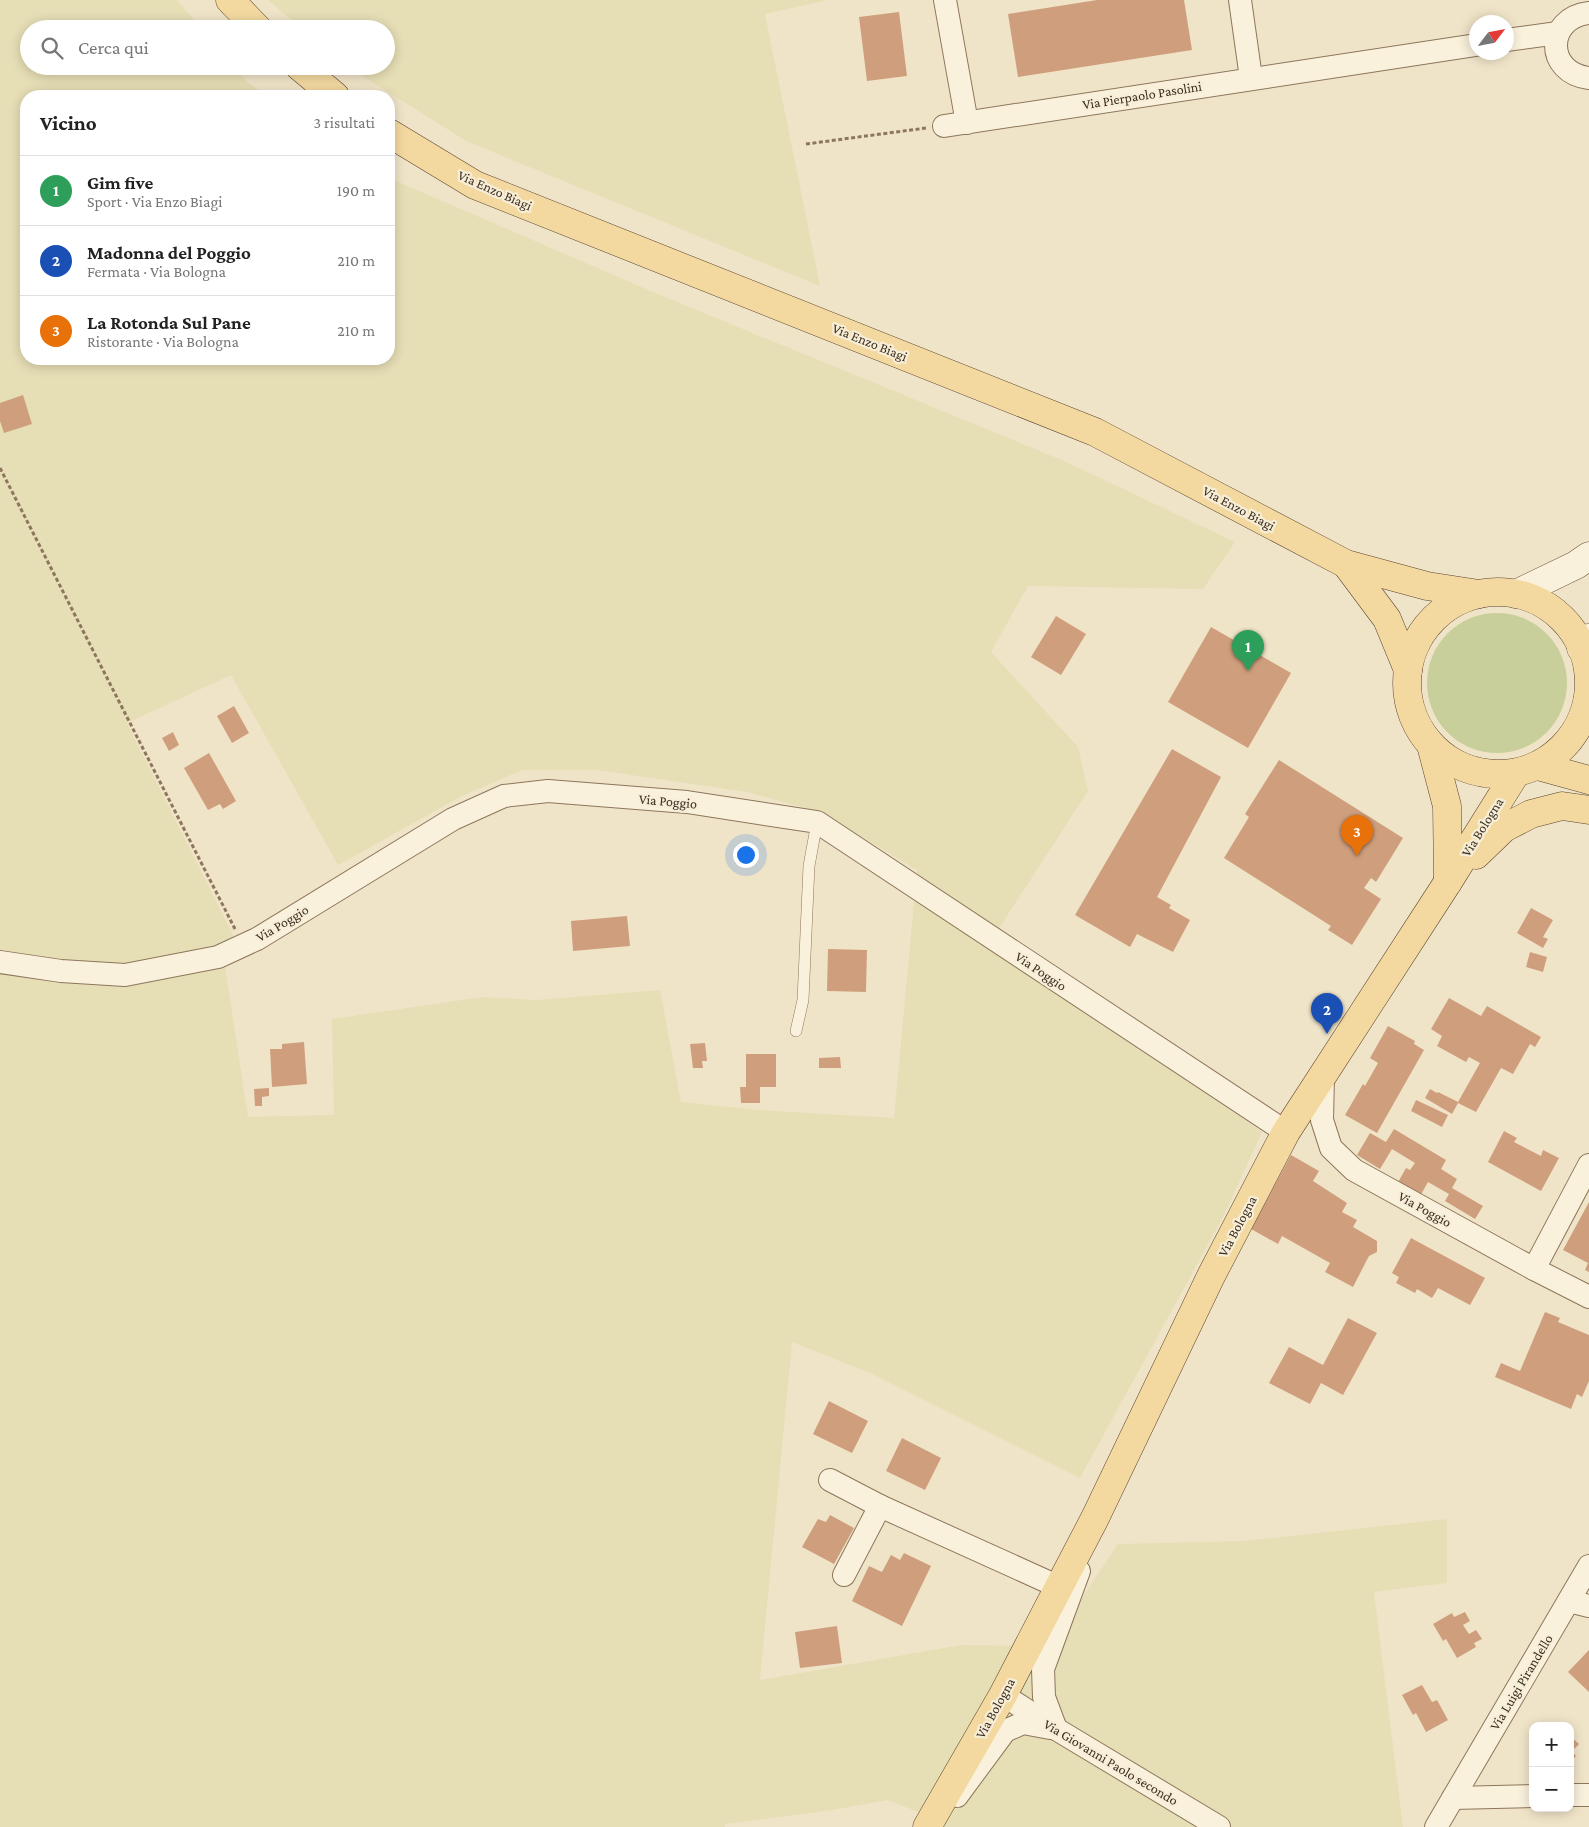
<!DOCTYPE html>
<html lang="it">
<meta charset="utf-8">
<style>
body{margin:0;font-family:"Crimson Pro",serif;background:#f6f6f6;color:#222}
.controls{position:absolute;right:15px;bottom:15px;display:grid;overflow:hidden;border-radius:10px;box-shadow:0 2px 12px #0003}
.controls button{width:45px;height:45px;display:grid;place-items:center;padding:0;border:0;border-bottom:1px solid #e0e0e0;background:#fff;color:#222;font:25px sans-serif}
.compass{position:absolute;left:1469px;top:15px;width:45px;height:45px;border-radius:50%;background:#fff;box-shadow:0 2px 12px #0003;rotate:58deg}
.you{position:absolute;left:745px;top:854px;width:18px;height:18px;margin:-12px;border:4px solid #fff;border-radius:50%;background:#1a73e8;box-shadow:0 0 0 8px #1a73e833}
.badge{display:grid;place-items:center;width:32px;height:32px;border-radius:50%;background:#ea580c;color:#fff;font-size:16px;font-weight:700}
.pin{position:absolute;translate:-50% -41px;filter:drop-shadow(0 1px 2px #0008)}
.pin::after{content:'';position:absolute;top:26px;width:18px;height:15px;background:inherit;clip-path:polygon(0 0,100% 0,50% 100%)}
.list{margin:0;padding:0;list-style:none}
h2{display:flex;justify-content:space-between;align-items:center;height:65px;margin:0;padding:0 20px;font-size:21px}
h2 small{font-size:16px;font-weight:400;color:#767676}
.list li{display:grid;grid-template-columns:32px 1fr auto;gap:15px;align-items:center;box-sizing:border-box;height:70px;padding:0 20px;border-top:1px solid #e0e0e0}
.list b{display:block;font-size:19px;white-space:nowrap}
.list p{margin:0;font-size:16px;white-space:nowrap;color:#767676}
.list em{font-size:16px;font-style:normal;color:#767676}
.icon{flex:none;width:28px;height:28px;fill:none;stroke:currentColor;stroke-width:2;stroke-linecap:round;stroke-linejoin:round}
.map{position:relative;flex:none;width:1589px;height:1827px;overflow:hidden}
.search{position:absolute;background:#fff;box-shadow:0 2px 12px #0003;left:20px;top:20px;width:375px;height:55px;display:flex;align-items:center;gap:12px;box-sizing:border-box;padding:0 18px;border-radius:28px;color:#767676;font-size:19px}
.panel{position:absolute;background:#fff;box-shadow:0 2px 12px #0003;left:20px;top:90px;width:375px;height:275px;border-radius:20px}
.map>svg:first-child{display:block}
</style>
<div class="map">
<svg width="1589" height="1827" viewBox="0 0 1589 1827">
<rect width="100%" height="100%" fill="#f0e4c8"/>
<g fill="#e6deb5" fill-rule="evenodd">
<path d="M0,0H177L202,29H29V66H234L248,83L268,96H26V359H389V178L653,292L1064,461L1235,542L1203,589L1028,586L991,652L1078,747L1088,791L990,942L1262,1132L1223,1217L1080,1478L872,1374L792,1342L760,1680L961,1645L1050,1646L1118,1544L1245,1541L1447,1519V1583L1374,1592L1403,1827H944L946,1823L888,1800L832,1810L725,1824V1827H0ZM231,675L338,865L462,796L522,770H597L747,792L820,812L917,870L894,1118L757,1110L681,1102L660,990L537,1000L482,997L332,1019L334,1115L248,1117L225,966L233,935L127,723Z"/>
<polygon points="268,0 828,0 765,14 820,286 466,141 347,66 386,66 386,29 302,29"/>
</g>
<circle fill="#c9cf9b" cx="1497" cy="683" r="70"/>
<g fill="#cf9f7d">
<polygon points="1097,0 1184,0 1192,50 1018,77 1008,14"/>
<polygon points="899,12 907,76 867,81 859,17"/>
<polygon points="23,395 32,424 4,433 0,421 0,403"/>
<polygon points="1056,616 1086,634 1061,675 1031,657"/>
<polygon points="1211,627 1291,673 1248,748 1168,702"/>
<polygon points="234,706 249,733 232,743 217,716"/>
<polygon points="173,732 179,745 169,751 162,738"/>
<polygon points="1172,749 1221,777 1157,897 1171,905 1169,908 1190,920 1173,952 1137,934 1130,947 1075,915"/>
<polygon points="209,753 236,801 223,809 220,804 208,810 184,768"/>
<polygon points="1279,760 1403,838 1376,882 1371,878 1364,888 1381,899 1352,945 1328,930 1331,926 1224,858 1249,817 1245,814"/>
<polygon points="1531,908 1553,920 1543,937 1548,939 1543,948 1517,933"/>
<polygon points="627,916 630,946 573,951 571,921"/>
<polygon points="828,949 867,950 866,992 827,991"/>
<polygon points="1530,952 1547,957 1543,972 1526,967"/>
<polygon points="1449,998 1481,1016 1487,1006 1541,1037 1535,1047 1530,1044 1513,1074 1501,1068 1476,1112 1458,1103 1452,1114 1425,1098 1430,1089 1437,1093 1438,1092 1458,1102 1480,1063 1469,1057 1466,1062 1437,1046 1442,1036 1431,1029"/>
<polygon points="1388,1026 1415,1041 1414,1044 1424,1050 1377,1133 1345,1115 1363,1084 1365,1086 1378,1063 1370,1058"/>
<polygon points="304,1042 307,1084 272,1087 270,1049 282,1049 282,1044"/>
<polygon points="705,1043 707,1061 702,1061 703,1068 693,1068 690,1044"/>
<polygon points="746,1054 776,1054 776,1087 760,1087 760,1103 741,1103 740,1087 746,1087"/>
<polygon points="840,1057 841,1068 819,1068 819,1058"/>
<polygon points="269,1088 269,1096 262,1097 262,1106 255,1106 254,1089"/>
<polygon points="1416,1100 1448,1115 1442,1127 1411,1111"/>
<polygon points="1394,1129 1446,1160 1441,1169 1457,1179 1452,1188 1483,1206 1475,1219 1445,1201 1449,1194 1428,1182 1419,1198 1397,1184 1406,1168 1410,1170 1415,1163 1392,1149 1380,1169 1357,1155 1370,1133 1386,1142"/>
<polygon points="1504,1131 1517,1138 1514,1142 1541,1156 1543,1150 1559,1158 1541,1191 1488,1162"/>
<polygon points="1291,1155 1319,1171 1313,1181 1347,1203 1342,1212 1357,1220 1353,1227 1377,1241 1377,1252 1369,1256 1353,1287 1325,1272 1330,1263 1282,1236 1278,1244 1251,1229"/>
<polygon points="1589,1202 1589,1272 1585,1270 1588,1263 1563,1250"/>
<polygon points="1411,1238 1485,1278 1470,1305 1438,1288 1432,1298 1417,1289 1415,1293 1396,1283 1399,1277 1392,1273"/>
<polygon points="1545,1312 1560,1318 1558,1322 1589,1335 1589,1381 1582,1397 1577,1394 1571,1409 1495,1377 1501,1363 1520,1371"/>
<polygon points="1348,1318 1377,1333 1343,1395 1321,1383 1310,1404 1269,1383 1289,1347 1323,1365"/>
<polygon points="829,1401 868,1421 852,1453 813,1434"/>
<polygon points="902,1438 941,1458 925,1490 886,1471"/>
<polygon points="830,1515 854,1528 834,1564 802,1547 818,1519 826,1522"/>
<polygon points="904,1553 931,1566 902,1626 852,1601 869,1566 882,1572 891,1555 900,1560"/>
<polygon points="1465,1612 1470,1621 1463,1625 1469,1634 1476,1630 1482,1639 1474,1643 1476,1647 1457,1658 1446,1639 1443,1641 1433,1624 1452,1613 1454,1617"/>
<polygon points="837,1626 842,1663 800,1668 795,1632"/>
<polygon points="1589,1650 1589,1692 1568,1672"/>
<polygon points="1422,1685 1432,1702 1437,1700 1448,1720 1426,1732 1416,1713 1413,1715 1402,1695"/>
<polygon points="1570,1736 1579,1744 1572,1751 1576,1756 1570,1762"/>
</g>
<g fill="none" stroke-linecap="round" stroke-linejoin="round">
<g stroke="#8d765c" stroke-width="12">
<polyline id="lane" points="796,1031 803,1000 809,866 817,822"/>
</g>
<g stroke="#8d765c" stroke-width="24">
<g id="street">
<polyline points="945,0 967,123"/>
<polyline points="1240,0 1251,78"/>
<path d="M1589,13C1545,18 1545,73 1589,78"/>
<polyline points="1506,40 1558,33"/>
<polyline points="944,126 1476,45"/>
<polyline points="0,962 61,971 125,975 218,957 257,939 453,819 504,796 548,791 687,802 817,822 1286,1132"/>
<polyline points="1323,1076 1322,1120 1331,1148 1354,1170 1534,1269 1589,1297"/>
<polyline points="1534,1269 1589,1165"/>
<polyline points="830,1480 880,1506 1059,1587"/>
<polyline points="844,1575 880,1506"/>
<polyline points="1569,1601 1589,1606"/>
<polyline points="1003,1695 1056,1729 1219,1827"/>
<polyline points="1056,1729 1044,1697 1043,1669 1079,1571"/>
<polyline points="1570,1795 1589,1795"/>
<polyline points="957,1796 1005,1731 1023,1723 1050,1728"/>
<polyline points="1453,1798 1533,1796"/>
<polyline points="1436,1827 1589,1566"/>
</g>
</g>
<g stroke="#6f573f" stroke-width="29">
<g id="secondary">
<polyline points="1516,594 1576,565 1589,556"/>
<polyline points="1581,648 1589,638"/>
</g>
</g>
<g stroke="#5b4430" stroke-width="29">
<g id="primary">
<polyline points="230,0 258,29"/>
<polyline points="299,66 335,96"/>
<polyline points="389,133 475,185 1095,432 1346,564 1427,586 1479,594"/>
<polyline points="1346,564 1387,619 1408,670"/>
<circle cx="1498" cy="683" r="91"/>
<polyline points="1431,745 1447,806 1448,882"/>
<polyline points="1538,766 1589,780"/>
<polyline points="1476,855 1504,828 1531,814 1562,806 1589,810"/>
<polyline points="927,1827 1003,1695 1059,1587 1095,1518 1211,1276 1286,1132 1448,882 1516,773"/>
</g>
</g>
<g stroke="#8d765c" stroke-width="3" stroke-dasharray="4 2.5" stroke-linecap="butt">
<polyline points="806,144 926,128"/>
<polyline points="0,468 235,929"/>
</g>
<use href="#lane" stroke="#faf1dc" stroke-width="11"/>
<use href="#street" stroke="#faf1dc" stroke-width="22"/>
<use href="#secondary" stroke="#faf1dc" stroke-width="28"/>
<use href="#primary" stroke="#f3d9a0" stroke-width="28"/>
</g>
<g text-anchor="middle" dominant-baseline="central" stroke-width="4.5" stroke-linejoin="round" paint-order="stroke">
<g font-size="14" fill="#3d2e20" stroke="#f7eed8">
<text transform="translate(1142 95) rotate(-9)">Via Pierpaolo Pasolini</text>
<text transform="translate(495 190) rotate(24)">Via Enzo Biagi</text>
<text transform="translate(870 342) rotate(22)">Via Enzo Biagi</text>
<text transform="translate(1239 508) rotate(28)">Via Enzo Biagi</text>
<text transform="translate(668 801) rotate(5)">Via Poggio</text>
<text transform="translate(1482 827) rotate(-58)">Via Bologna</text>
<text transform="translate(282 923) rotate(-31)">Via Poggio</text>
<text transform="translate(1041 971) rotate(34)">Via Poggio</text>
<text transform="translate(1425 1209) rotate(29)">Via Poggio</text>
<text transform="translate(1237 1226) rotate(-62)">Via Bologna</text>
<text transform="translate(1521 1682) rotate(-59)">Via Luigi Pirandello</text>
<text transform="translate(995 1708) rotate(-61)">Via Bologna</text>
<text transform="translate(1111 1762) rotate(31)">Via Giovanni Paolo secondo</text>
</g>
</g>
</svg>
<div class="controls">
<button>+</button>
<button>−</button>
</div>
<svg class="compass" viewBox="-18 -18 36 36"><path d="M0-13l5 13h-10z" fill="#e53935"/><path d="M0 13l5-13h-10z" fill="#767676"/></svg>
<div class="you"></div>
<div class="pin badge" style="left:1248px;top:671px;background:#2e9e5b">1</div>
<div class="pin badge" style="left:1327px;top:1034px;background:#1a4fb4">2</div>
<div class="pin badge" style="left:1357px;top:856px;background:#e8710a">3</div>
<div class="search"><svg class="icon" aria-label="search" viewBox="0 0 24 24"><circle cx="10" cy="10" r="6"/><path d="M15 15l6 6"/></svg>Cerca qui</div>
<section class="panel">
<h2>Vicino<small>3 risultati</small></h2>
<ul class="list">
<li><span class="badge" style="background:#2e9e5b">1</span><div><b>Gim five</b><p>Sport · Via Enzo Biagi</p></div><em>190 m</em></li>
<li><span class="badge" style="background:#1a4fb4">2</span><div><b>Madonna del Poggio</b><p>Fermata · Via Bologna</p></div><em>210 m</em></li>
<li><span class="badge" style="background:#e8710a">3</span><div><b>La Rotonda Sul Pane</b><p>Ristorante · Via Bologna</p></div><em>210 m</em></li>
</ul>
</section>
</div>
